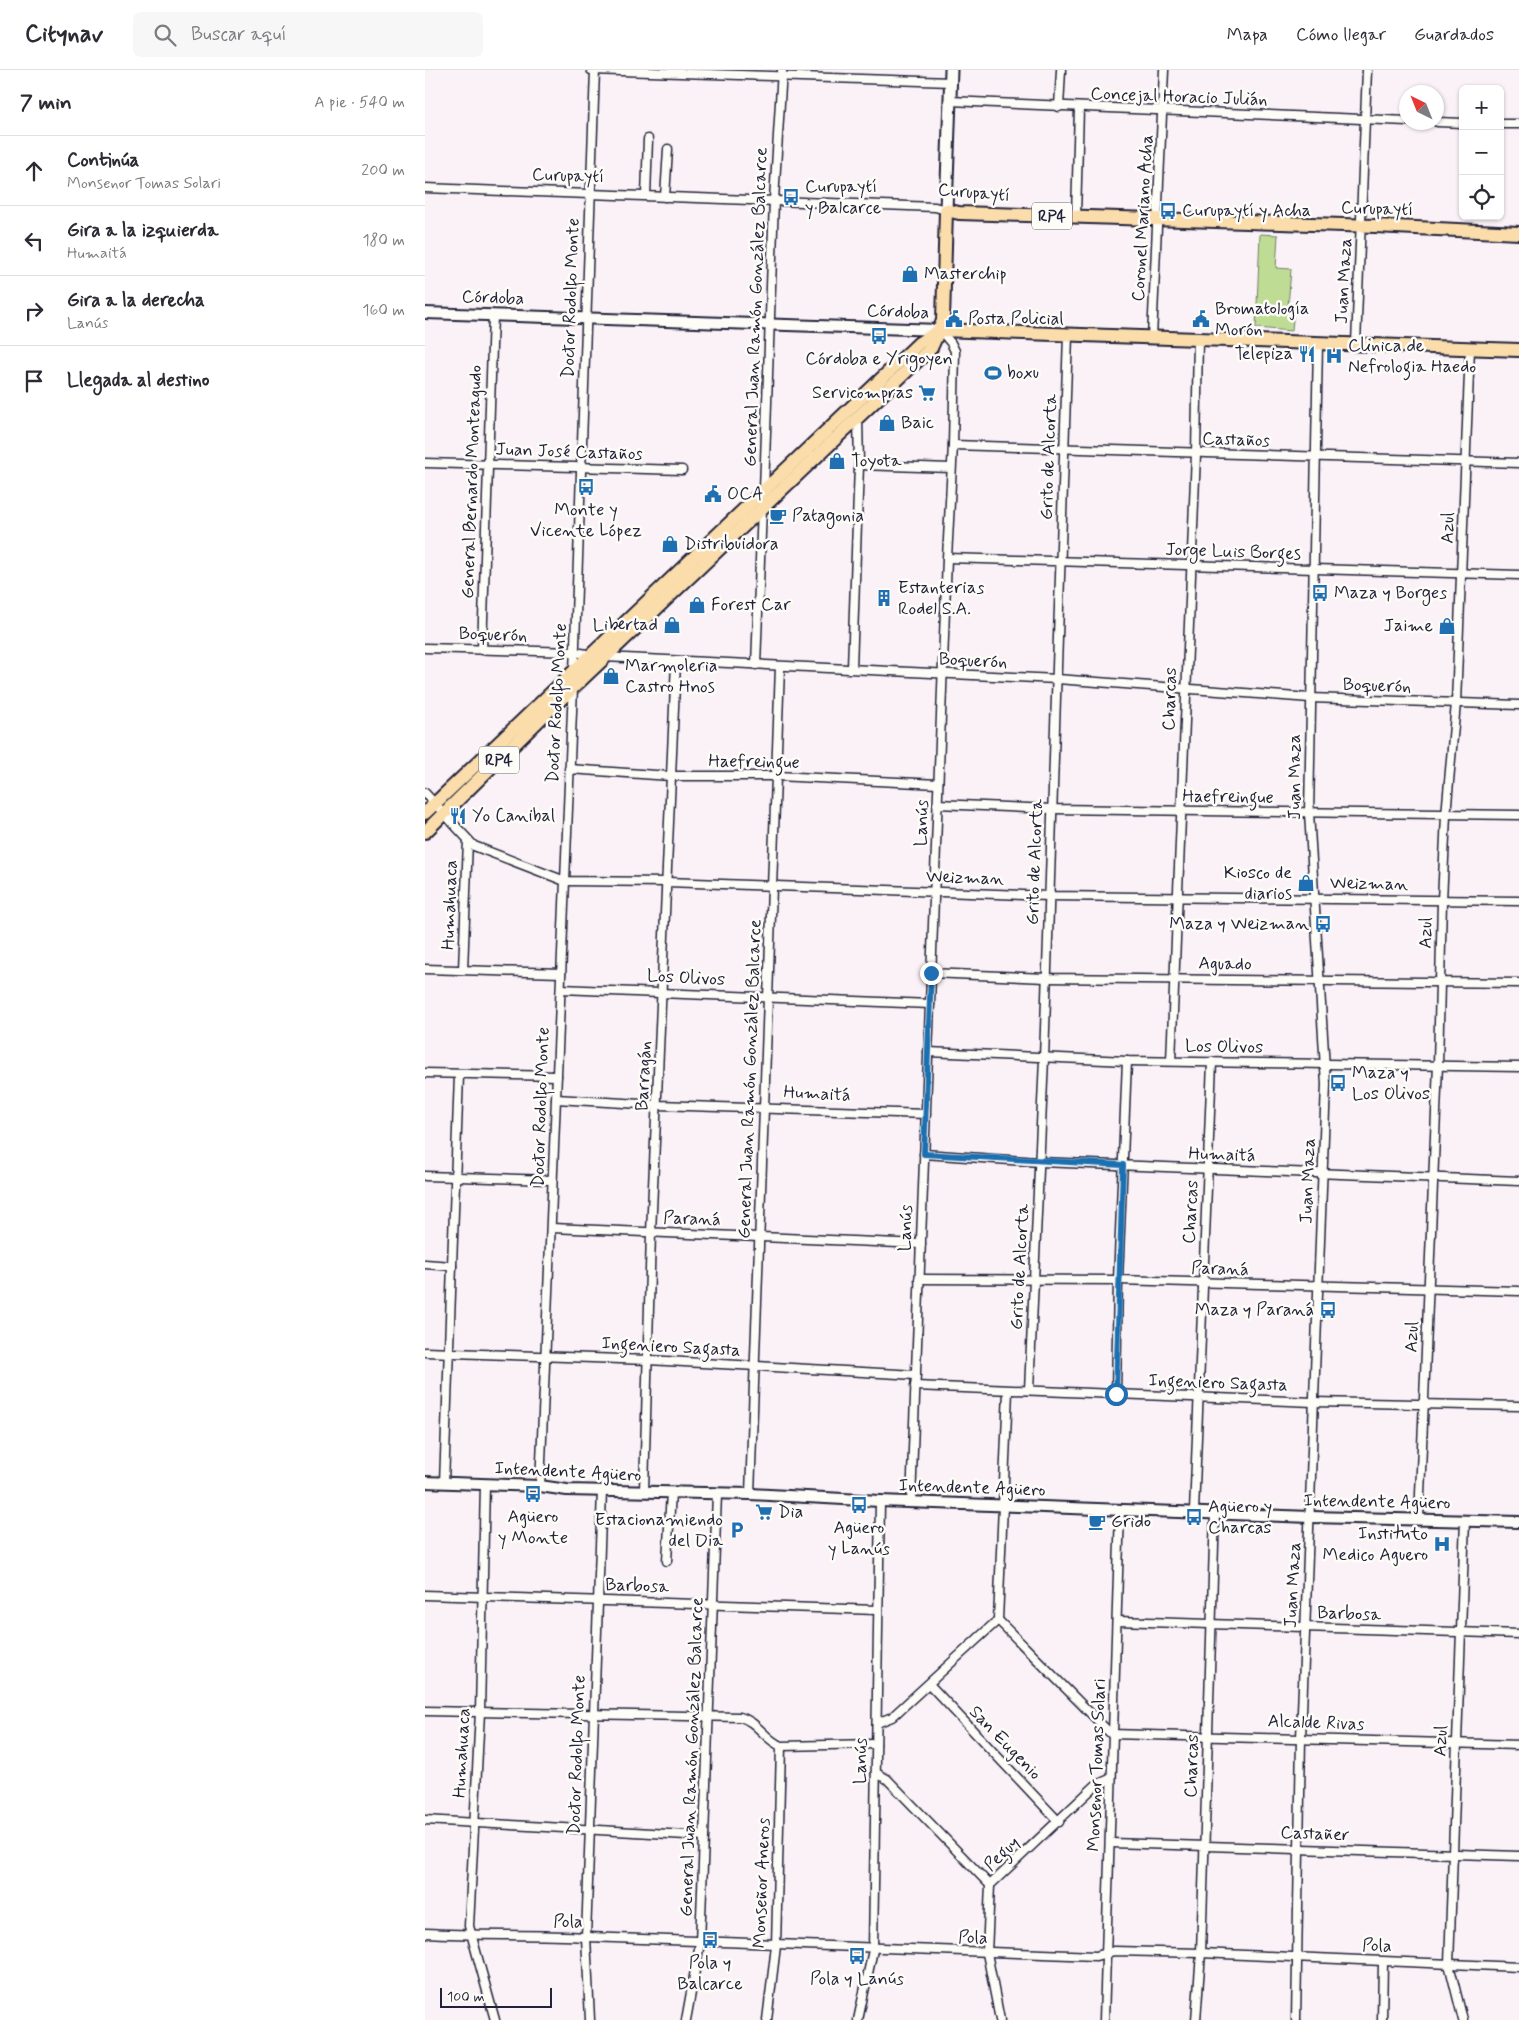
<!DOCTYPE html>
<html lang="es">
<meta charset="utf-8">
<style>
body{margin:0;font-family:Mynerve,sans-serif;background:#f7f7f7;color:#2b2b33}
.controls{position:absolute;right:15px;top:15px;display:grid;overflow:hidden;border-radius:8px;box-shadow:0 1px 4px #0004}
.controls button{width:45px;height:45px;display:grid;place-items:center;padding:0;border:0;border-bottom:1px solid #e1e1e2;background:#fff;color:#2b2b33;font:25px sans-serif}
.compass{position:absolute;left:974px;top:15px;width:45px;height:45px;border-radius:50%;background:#fff;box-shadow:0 1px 4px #0004;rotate:317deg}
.scale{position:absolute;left:15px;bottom:12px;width:112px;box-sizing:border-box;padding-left:5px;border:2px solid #22223b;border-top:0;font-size:14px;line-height:18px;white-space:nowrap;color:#22223b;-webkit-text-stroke:4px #fdfcf7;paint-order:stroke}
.stop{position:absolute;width:15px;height:15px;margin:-11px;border:4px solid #1f6fb2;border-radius:50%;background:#fff}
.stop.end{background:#1f6fb2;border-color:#fff;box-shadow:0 1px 5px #0008}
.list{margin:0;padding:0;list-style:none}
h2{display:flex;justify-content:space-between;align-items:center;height:65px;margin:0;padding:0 20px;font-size:21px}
h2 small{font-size:16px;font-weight:400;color:#7c7c81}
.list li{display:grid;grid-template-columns:32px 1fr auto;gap:15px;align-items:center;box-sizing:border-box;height:70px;padding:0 20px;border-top:1px solid #e1e1e2}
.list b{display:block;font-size:19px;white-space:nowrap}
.list p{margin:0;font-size:16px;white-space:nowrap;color:#7c7c81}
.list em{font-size:16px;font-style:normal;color:#7c7c81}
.icon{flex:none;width:28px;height:28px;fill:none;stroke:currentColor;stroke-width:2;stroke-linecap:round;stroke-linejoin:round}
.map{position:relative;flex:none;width:1094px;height:1950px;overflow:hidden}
header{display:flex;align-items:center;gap:30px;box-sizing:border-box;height:70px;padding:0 25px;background:#fff;border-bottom:1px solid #e1e1e2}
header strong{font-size:24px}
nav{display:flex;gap:28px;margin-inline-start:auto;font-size:18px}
.search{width:350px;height:45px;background:#f7f7f7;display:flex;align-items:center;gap:12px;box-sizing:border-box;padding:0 18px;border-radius:8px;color:#7c7c81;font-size:19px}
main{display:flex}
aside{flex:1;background:#fff}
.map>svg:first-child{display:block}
</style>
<header>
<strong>Citynav</strong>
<div class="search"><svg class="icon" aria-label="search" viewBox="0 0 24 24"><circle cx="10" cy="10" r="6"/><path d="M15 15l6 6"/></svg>Buscar aquí</div>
<nav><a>Mapa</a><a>Cómo llegar</a><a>Guardados</a></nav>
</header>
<main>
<aside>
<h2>7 min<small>A pie · 540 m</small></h2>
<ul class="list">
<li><svg class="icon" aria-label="ahead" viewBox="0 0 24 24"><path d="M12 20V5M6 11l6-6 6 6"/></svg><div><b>Continúa</b><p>Monsenor Tomas Solari</p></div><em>200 m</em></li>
<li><svg class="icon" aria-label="left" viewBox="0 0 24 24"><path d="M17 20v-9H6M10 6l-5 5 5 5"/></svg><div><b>Gira a la izquierda</b><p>Humaitá</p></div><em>180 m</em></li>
<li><svg class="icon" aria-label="right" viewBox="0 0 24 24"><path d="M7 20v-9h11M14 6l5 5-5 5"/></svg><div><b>Gira a la derecha</b><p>Lanús</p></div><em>160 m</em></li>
<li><svg class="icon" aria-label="arrive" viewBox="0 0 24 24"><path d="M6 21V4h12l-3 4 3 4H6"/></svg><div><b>Llegada al destino</b></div></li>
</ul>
</aside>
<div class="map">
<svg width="1094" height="1950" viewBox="0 0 1094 1950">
<rect width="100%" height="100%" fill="#faf2f6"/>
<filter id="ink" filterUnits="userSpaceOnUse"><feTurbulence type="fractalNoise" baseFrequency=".02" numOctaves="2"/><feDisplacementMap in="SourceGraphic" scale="10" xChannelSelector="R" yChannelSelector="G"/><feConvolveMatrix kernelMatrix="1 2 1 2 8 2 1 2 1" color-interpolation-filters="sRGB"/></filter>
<g filter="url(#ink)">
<polygon fill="#bfdc94" stroke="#707f68" points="835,164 853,165 851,198 866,199 863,237 869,238 867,261 831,258"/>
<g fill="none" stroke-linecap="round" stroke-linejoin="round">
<g stroke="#22223b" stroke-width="11">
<g id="minor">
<polyline points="166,0 526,12"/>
<polyline points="525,31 982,51"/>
<polyline points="634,37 636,0"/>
<polyline points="1012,52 1038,53"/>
<polyline points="1075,54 1094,54"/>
<polyline points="0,118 510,137 521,140"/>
<polyline points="221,126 223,69"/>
<polyline points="240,127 243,79"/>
<polyline points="651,146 654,38"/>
<polyline points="727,268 739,0"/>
<polyline points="931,274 942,0"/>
<polyline points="528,375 1094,393"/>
<polyline points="0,393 257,400"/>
<polyline points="434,395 526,398"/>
<polyline points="339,420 349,130 357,0"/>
<polyline points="522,488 1094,505"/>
<polyline points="0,578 150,582 168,585"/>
<polyline points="57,580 68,245"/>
<polyline points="179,587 632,609 885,628 1094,635"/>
<polyline points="331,595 337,437"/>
<polyline points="427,598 434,395 433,349"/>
<polyline points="149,603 170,0"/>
<polyline points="144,699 245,706 352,706 513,714"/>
<polyline points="0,723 49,776 140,811 242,812 623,826 1094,831"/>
<polyline points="512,734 627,739 1094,745"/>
<polyline points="0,899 136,903"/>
<polyline points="38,900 43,770"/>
<polyline points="506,903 621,908 1094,913"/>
<polyline points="136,919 505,934"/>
<polyline points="503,982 702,991 1094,997"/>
<polyline points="746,991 771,384 773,269"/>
<polyline points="0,1003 132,1006"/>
<polyline points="131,1029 233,1035 501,1044"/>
<polyline points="499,1084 615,1092 1094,1111"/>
<polyline points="0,1106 127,1110"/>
<polyline points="127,1158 496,1174"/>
<polyline points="0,1194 27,1196"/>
<polyline points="494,1209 693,1210 1094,1221"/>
<polyline points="0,1282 223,1290 491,1305"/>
<polyline points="490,1316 888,1332 1094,1336"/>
<polyline points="604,1320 619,989 643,265"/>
<polyline points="691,1324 693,1210 702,991"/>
<polyline points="19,1413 34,1005"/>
<polyline points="60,1414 55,1642 44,1856 70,1950"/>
<polyline points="115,1416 148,617"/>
<polyline points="219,1421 226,1163 251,592"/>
<polyline points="325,1424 355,597"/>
<polyline points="486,1432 522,488 528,375 530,281 526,273 515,260"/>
<polyline points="769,1442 787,992"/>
<polyline points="994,1448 1013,995 1017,831 1021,745 1031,633 1045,278"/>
<polyline points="242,1491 246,1422"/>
<polyline points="0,1525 452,1540"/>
<polyline points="573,1550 686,1664 1094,1675"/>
<polyline points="573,1550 583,1321"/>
<polyline points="692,1551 1094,1564"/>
<polyline points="504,1614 634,1752"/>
<path d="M0,1641L315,1647C332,1651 340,1670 356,1676L451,1674"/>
<polyline points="452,1653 467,1647 573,1550"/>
<polyline points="451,1703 462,1709 565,1815"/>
<polyline points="0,1750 279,1766"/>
<polyline points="686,1773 1094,1786"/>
<polyline points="565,1815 671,1715 685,1709"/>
<polyline points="565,1815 562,1883 575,1950"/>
<path d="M0,1863C54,1866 109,1864 163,1867C332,1874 501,1881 671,1886L689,1881L776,1883L1094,1897"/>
<polyline points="165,1950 161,1867 177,1421"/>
<polyline points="261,1950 275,1873 292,1424"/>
<polyline points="342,1950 351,1876 356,1676"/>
<polyline points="433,1950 448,1880 455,1431"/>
<polyline points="679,1950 695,1440"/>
<polyline points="771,1950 776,1883 790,1443"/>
<polyline points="871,1950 876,1668 901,1014 884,743 893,273"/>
<polyline points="957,1950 958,1892"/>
<polyline points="1038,1950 1024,1894 1040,1450"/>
</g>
</g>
<g stroke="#22223b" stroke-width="14">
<g id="tertiary">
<polyline points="0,243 515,260"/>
<polyline points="0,1412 115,1416 142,1420 325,1424 455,1431 886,1447 1094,1452"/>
</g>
</g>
<g stroke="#22223b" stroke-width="15">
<polyline id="secondary" points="521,140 526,0"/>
</g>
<g stroke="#22223b" stroke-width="16">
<g id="primary">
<polyline points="515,260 1094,280"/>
<polyline points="0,743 494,273 515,260"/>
<polyline points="0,762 116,648 506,278 518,251 521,140 534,143 950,156 1094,163"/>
</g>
</g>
<use href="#minor" stroke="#fdfcf7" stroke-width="8"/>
<use href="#tertiary" stroke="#fdfcf7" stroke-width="10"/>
<use href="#secondary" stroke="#fdfcf7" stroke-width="11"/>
<use href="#primary" stroke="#fbddab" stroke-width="12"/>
</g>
</g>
<g fill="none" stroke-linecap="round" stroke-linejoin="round" filter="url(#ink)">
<polyline stroke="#1f6fb2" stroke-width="6" points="506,903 499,1084 698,1095 691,1324"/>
</g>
<defs>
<g id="bus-bare" transform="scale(1.35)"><path d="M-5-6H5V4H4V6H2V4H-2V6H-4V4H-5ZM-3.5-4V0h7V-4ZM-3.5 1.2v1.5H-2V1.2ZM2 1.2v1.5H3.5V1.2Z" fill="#1f6fb2" stroke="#fdfcf7" stroke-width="2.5" paint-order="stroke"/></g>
<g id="shop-bare" transform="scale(1.35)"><path d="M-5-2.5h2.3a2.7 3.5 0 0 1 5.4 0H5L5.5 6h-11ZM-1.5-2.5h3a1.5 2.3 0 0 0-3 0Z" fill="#1f6fb2" stroke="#fdfcf7" stroke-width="2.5" paint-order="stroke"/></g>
<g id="civic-bare" transform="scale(1.35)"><path d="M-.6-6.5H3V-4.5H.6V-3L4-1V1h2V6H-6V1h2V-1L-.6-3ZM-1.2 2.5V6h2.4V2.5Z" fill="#1f6fb2" stroke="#fdfcf7" stroke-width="2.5" paint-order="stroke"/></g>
<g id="restaurant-bare" transform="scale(1.35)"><path d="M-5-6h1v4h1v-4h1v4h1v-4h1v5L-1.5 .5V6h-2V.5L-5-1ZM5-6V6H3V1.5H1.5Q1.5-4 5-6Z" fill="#1f6fb2" stroke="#fdfcf7" stroke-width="2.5" paint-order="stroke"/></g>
<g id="hospital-bare" transform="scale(1.35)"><path d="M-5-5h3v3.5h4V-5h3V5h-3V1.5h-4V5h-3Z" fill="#1f6fb2" stroke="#fdfcf7" stroke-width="2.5" paint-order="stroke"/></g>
<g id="stadium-bare" transform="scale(1.35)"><path d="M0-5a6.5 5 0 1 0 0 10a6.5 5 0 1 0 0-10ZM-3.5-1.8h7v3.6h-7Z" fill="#1f6fb2" stroke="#fdfcf7" stroke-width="2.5" paint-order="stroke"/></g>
<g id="supermarket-bare" transform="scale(1.35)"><path d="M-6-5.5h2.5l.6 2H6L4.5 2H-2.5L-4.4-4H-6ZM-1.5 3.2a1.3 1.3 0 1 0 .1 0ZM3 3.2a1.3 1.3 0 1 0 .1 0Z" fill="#1f6fb2" stroke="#fdfcf7" stroke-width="2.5" paint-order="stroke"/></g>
<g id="cafe-bare" transform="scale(1.35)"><path d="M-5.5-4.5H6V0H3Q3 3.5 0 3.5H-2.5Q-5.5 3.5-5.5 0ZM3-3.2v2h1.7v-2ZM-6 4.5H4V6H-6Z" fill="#1f6fb2" stroke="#fdfcf7" stroke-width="2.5" paint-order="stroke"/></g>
<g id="building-bare" transform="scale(1.35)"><path d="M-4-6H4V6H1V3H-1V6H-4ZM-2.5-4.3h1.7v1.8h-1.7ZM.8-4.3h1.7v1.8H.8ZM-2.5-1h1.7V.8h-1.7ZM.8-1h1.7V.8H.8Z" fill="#1f6fb2" stroke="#fdfcf7" stroke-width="2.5" paint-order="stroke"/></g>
<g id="parking-bare" transform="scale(1.35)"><path d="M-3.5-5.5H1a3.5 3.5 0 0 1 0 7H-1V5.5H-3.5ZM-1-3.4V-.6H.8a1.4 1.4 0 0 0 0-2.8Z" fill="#1f6fb2" stroke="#fdfcf7" stroke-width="2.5" paint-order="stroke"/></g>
</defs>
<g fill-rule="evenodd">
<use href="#bus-bare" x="366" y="127"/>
<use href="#bus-bare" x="743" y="141"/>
<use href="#shop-bare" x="485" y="204"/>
<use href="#civic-bare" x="529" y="249"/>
<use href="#civic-bare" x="776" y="249"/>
<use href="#bus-bare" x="454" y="266"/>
<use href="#restaurant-bare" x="882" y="284"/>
<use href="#hospital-bare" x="909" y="286"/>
<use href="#stadium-bare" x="568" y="303"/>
<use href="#supermarket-bare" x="502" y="323"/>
<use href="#shop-bare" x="462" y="353"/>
<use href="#shop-bare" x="412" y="391"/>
<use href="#bus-bare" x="161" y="417"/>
<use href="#civic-bare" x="288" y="424"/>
<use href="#cafe-bare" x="353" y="446"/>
<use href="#shop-bare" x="245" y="474"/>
<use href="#bus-bare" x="895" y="523"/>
<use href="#building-bare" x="459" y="528"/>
<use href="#shop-bare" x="272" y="535"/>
<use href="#shop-bare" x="247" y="555"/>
<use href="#shop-bare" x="1022" y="556"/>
<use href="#shop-bare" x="186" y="606"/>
<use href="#restaurant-bare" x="33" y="746"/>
<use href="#shop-bare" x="881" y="813"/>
<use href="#bus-bare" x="898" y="854"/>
<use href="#bus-bare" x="913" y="1013"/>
<use href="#bus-bare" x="903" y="1240"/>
<use href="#bus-bare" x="108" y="1424"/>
<use href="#bus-bare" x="434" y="1435"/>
<use href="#supermarket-bare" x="339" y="1442"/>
<use href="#bus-bare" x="769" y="1447"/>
<use href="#cafe-bare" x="672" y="1452"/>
<use href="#parking-bare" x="312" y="1460"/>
<use href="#hospital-bare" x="1017" y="1474"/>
<use href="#bus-bare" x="285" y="1870"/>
<use href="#bus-bare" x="432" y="1886"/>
</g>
<g text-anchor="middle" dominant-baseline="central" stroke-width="5" stroke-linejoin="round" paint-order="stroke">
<g fill="#fdfcf7" stroke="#646373" stroke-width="1">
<rect x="607" y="132.5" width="40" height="27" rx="4"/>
<rect x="54" y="676.5" width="40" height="27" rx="4"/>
</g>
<g font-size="16" font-weight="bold" fill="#22223b">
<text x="627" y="146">RP4</text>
<text x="74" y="690">RP4</text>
</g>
<g font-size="18" fill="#22223b" stroke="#fdfcf7">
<text transform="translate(754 27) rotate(2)">Concejal Horacio Julián</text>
<text transform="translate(143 106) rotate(2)">Curupaytí</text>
<text transform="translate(549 123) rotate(5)">Curupaytí</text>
<text transform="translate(952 139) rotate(2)">Curupaytí</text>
<text transform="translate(718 148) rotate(-87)">Coronel Mariano Acha</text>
<text transform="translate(919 211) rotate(-87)">Juan Maza</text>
<text transform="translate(68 228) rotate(2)">Córdoba</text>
<text transform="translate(146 228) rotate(-88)">Doctor Rodolfo Monte</text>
<text transform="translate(331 237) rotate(-88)">General Juan Ramón González Balcarce</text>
<text transform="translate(473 242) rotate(2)">Córdoba</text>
<text transform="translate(811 370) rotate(2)">Castaños</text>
<text transform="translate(144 382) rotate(2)">Juan José Castaños</text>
<text transform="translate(624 387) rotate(-88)">Grito de Alcorta</text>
<text transform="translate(47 412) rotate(-88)">General Bernardo Monteagudo</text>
<text transform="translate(1023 458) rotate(-89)">Azul</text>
<text transform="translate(808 482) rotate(2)">Jorge Luis Borges</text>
<text transform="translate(68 565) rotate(2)">Boquerón</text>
<text transform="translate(548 591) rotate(3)">Boquerón</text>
<text transform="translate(952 616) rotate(2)">Boquerón</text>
<text transform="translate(745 629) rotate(-88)">Charcas</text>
<text transform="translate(132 633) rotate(-87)">Doctor Rodolfo Monte</text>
<text transform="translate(329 692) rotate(1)">Haefreingue</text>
<text transform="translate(870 707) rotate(-90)">Juan Maza</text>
<text transform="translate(803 727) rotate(1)">Haefreingue</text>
<text transform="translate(497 753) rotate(-88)">Lanús</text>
<text transform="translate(610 792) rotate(-88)">Grito de Alcorta</text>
<text transform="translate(540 808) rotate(2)">Weizman</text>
<text transform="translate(944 814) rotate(1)">Weizman</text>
<text transform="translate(25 835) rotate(-88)">Humahuaca</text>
<text transform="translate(1001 863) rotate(-89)">Azul</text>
<text transform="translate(800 894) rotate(1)">Aguado</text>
<text transform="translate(261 908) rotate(3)">Los Olivos</text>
<text transform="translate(799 977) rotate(1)">Los Olivos</text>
<text transform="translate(219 1006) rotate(-87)">Barragán</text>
<text transform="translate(325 1009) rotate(-88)">General Juan Ramón González Balcarce</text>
<text transform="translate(392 1024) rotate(3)">Humaitá</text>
<text transform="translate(116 1037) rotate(-88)">Doctor Rodolfo Monte</text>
<text transform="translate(797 1085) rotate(2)">Humaitá</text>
<text transform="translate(883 1111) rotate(-88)">Juan Maza</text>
<text transform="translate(766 1142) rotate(-87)">Charcas</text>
<text transform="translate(267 1149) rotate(2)">Paraná</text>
<text transform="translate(481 1158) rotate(-88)">Lanús</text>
<text transform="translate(595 1197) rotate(-87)">Grito de Alcorta</text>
<text transform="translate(795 1199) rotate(2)">Paraná</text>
<text transform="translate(987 1267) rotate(-88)">Azul</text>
<text transform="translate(246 1277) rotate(3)">Ingeniero Sagasta</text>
<text transform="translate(793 1313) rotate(2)">Ingeniero Sagasta</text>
<text transform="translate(143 1402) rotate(3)">Intendente Agüero</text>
<text transform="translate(547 1418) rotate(2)">Intendente Agüero</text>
<text transform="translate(952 1432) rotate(1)">Intendente Agüero</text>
<text transform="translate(868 1515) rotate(-87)">Juan Maza</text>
<text transform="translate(212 1516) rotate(2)">Barbosa</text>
<text transform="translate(924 1544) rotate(2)">Barbosa</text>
<text transform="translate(891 1653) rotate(2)">Alcalde Rivas</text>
<text transform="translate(1016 1671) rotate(-88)">Azul</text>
<text transform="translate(580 1673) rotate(46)">San Eugenio</text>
<text transform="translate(37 1683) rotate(-87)">Humahuaca</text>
<text transform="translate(152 1685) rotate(-88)">Doctor Rodolfo Monte</text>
<text transform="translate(267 1687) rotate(-88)">General Juan Ramón González Balcarce</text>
<text transform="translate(436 1691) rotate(-89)">Lanús</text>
<text transform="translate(672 1695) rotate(-88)">Monsenor Tomas Solari</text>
<text transform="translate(767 1696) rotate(-88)">Charcas</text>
<text transform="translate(890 1764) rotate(2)">Castañer</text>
<text transform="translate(577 1784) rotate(-43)">Peguy</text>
<text transform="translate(337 1813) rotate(-88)">Monseñor Aneros</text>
<text transform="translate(143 1852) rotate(1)">Pola</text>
<text transform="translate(548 1868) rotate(2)">Pola</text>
<text transform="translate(952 1876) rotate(2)">Pola</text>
</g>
<g font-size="18" fill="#22223b" stroke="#fdfcf7" text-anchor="start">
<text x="380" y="117">Curupaytí<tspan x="380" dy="21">y Balcarce</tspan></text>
<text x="757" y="141">Curupaytí y Acha</text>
<text x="499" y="204">Masterchip</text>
<text x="790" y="239">Bromatología<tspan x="790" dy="21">Morón</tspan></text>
<text x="543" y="249">Posta Policial</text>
<text x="923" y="276">Clinica de<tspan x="923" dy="21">Nefrologia Haedo</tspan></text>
<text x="868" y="284" text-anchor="end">Telepiza</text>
<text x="454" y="289" text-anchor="middle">Córdoba e Yrigoyen</text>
<text x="582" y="303">boxu</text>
<text x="488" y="323" text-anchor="end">Servicompras</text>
<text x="476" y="353">Baic</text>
<text x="426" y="391">Toyota</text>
<text x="302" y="424">OCA</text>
<text x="161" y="440" text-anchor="middle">Monte y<tspan x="161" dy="21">Vicente López</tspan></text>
<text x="367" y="446">Patagonia</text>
<text x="259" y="474">Distribuidora</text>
<text x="473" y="518">Estanterias<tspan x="473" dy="21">Rodel S.A.</tspan></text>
<text x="909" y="523">Maza y Borges</text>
<text x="286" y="535">Forest Car</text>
<text x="233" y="555" text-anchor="end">Libertad</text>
<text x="1008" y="556" text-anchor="end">Jaime</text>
<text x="200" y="596">Marmoleria<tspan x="200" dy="21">Castro Hnos</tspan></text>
<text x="47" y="746">Yo Canibal</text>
<text x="867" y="803" text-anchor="end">Kiosco de<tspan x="867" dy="21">diarios</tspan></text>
<text x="884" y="854" text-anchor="end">Maza y Weizman</text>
<text x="927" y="1003">Maza y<tspan x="927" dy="21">Los Olivos</tspan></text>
<text x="889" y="1240" text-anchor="end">Maza y Paraná</text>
<text x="783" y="1437">Agüero y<tspan x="783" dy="21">Charcas</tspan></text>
<text x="353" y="1442">Dia</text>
<text x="108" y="1447" text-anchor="middle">Agüero<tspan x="108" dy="21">y Monte</tspan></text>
<text x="298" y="1450" text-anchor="end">Estacionamiendo<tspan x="298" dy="21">del Dia</tspan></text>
<text x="686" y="1452">Grido</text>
<text x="434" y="1458" text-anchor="middle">Agüero<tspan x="434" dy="21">y Lanús</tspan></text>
<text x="1003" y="1464" text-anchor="end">Instituto<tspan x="1003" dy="21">Medico Aguero</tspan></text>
<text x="285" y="1893" text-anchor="middle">Pola y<tspan x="285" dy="21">Balcarce</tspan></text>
<text x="432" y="1909" text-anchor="middle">Pola y Lanús</text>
</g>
</g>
</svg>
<div class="controls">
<button>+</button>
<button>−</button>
<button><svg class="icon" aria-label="locate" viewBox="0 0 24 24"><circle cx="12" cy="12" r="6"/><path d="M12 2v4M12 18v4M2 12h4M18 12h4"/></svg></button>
</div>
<svg class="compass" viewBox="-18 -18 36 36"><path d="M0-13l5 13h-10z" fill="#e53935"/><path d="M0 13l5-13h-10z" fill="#7c7c81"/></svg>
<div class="scale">100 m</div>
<div class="stop" style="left:691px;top:1324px"></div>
<div class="stop end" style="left:506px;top:903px"></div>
</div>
</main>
